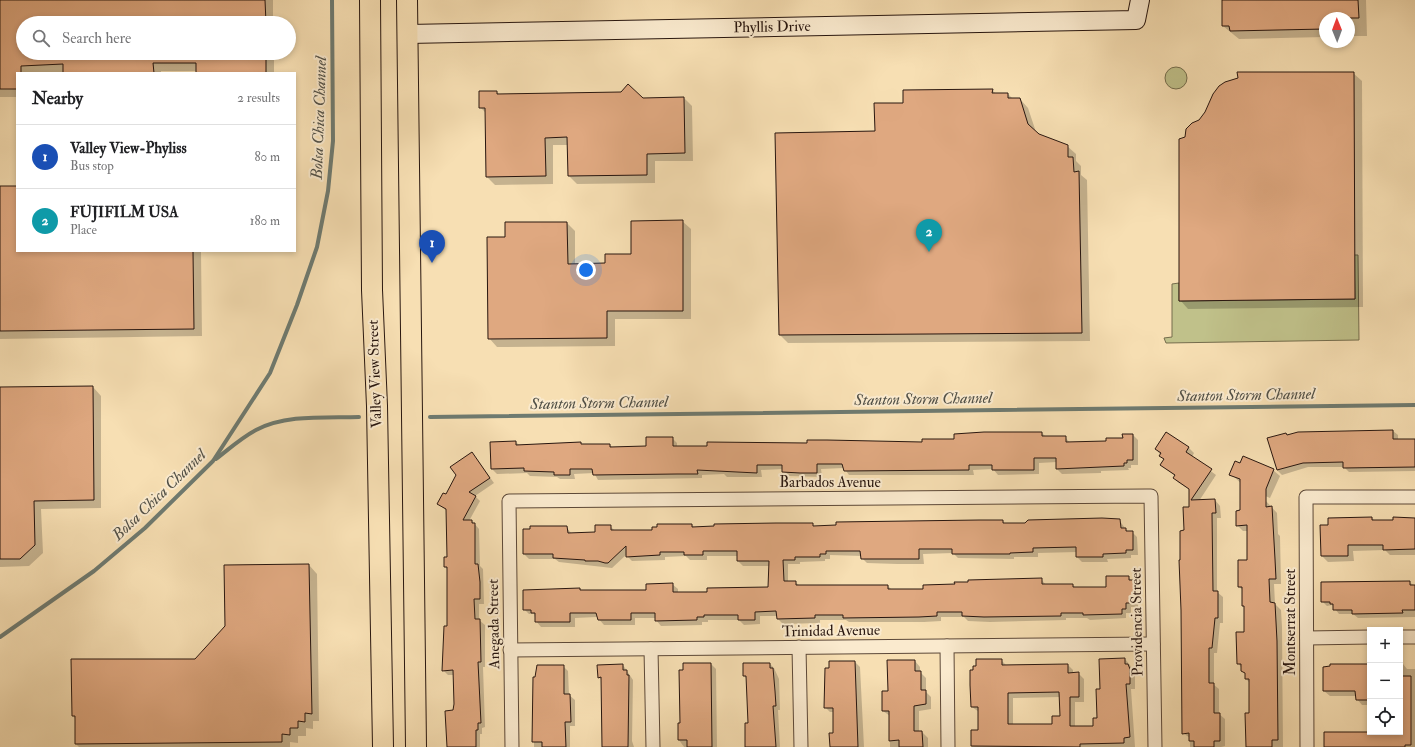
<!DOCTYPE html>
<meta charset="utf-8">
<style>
body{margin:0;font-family:"IM FELL Double Pica",serif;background:#f6f6f6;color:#202124}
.controls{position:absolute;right:12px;bottom:12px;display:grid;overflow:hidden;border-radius:0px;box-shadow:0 2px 6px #0003}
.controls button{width:36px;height:36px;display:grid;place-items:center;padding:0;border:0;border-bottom:1px solid #e0e0e0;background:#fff;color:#202124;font:20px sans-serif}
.compass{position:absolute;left:1319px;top:12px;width:36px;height:36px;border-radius:50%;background:#fff;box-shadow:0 2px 6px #0003;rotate:359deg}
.you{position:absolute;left:586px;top:270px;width:14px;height:14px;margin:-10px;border:3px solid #fff;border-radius:50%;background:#1a73e8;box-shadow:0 0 0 6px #1a73e833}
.badge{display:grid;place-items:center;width:26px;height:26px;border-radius:50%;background:#8f2418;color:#fff;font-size:13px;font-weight:700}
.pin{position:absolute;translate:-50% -33px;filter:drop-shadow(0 1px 2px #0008)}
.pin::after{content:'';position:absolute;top:21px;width:14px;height:12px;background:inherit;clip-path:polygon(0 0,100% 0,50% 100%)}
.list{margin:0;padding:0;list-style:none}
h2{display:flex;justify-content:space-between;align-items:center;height:52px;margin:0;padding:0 16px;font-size:17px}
h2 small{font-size:13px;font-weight:400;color:#757577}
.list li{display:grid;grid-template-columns:26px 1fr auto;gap:12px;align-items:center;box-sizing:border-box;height:64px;padding:0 16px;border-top:1px solid #e0e0e0}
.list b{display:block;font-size:15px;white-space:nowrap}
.list p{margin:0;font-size:13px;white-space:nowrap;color:#757577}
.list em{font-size:13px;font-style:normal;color:#757577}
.icon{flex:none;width:22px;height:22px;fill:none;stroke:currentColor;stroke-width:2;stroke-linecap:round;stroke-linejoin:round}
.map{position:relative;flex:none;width:1415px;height:747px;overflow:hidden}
.search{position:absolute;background:#fff;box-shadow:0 2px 6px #0003;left:16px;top:16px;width:280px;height:44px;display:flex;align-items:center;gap:10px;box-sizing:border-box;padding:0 14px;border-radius:22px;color:#757577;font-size:15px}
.panel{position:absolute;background:#fff;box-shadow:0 2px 6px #0003;left:16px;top:72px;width:280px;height:180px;border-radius:0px}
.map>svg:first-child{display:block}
</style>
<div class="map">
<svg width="1415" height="747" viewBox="0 0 1415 747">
<rect width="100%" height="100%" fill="#f7dfb3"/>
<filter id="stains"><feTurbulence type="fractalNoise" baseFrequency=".005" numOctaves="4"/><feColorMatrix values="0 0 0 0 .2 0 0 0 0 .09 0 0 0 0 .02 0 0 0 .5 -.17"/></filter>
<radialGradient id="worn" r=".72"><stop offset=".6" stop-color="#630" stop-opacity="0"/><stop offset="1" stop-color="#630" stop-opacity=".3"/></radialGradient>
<g fill="#c0c18a" stroke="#746c4c">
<circle cx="1176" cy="78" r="11"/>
<polygon points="1354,255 1358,255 1359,340 1166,343 1164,338 1172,337 1172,284 1179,283 1179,301 1355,299"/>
</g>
<g fill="#0003" fill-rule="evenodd">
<polygon points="0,0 273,0 273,23 23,23 23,53 274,53 274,73 197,73 197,71 161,71 161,73 17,73 17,97 0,97"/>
<polygon points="1223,0 1366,0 1367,36 1349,36 1349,18 1325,18 1325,37 1239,39 1223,26"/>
<polygon points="1353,73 1362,81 1363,307 1188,309 1180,300 1185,138 1200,121"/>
<polygon points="992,90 996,94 1008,94 1013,99 1020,99 1028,108 1036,132 1039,135 1067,146 1076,154 1076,161 1081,166 1081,175 1087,180 1090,341 788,343 780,335 876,132 904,104"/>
<polygon points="497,92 500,95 643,99 684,98 692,106 693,161 655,161 655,183 577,184 569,176 568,145 553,145 553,184 495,185 487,177 486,113 480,107"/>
<polygon points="0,187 17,187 17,251 201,251 202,336 0,339"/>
<polygon points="682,221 691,229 691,319 615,319 615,346 497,347 489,338 506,238 567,223 575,231 575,264 606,264 632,255"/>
<polygon points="93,387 101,396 101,508 41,509 43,553 29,566 0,567 0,388"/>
<polygon points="1393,431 1398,435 1398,440 1415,440 1415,471 1349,472 1344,467 1308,467 1282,475 1277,470 1268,439 1298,433"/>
<polygon points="1042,433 1046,437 1065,437 1070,443 1107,442 1133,435 1138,440 1138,465 1131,465 1131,468 1128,468 1129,470 1101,471 1101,473 1062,474 1057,469 1057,462 1039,463 1039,474 998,475 993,469 973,470 974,475 849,475 844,468 821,469 822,477 788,476 783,469 761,470 762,477 727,477 724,474 702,475 702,478 598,480 594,473 574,474 575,479 560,479 557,477 530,476 527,473 497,474 492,469 516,442 520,446 580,443 583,445 610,445 613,448 647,447 672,438 677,443 677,447 923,444"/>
<polygon points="1166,433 1189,448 1194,453 1192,457 1216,475 1199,501 1215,500 1220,506 1221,518 1217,518 1217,592 1223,597 1223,623 1220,623 1217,653 1214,653 1214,685 1219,689 1219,714 1225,719 1225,746 1221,747 1190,747 1190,738 1183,733 1181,561 1190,508 1190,490 1179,483 1174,478 1175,476 1161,465 1164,460 1156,449"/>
<polygon points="476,458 494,483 475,496 480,501 469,521 472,521 479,529 480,566 483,569 484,604 479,604 479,620 485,625 485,667 483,667 485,727 482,728 482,734 480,734 480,747 447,747 454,711 454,675 448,675 443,670 448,627 448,570 445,567 448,558 447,511 438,504"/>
<polygon points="1273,470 1280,476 1270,498 1246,488 1231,474"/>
<polygon points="1265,500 1277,513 1278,534 1280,536 1281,584 1274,584 1275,604 1281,610 1282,627 1283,747 1247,747 1250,714 1250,683 1246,679 1246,674 1238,663 1245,632 1245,608 1243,606 1243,590 1239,587 1248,561 1248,531 1243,531 1237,525"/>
<polygon points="1372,518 1375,521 1394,521 1394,518 1415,518 1415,555 1390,555 1385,550 1353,551 1354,561 1328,562 1322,556"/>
<polygon points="1119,520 1128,532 1132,532 1137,537 1138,555 1131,555 1131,558 1107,559 1108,562 1082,562 1077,557 1077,552 1038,553 1038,557 1014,557 1014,559 958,558 953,553 923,554 924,564 897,564 867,563 862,558 862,556 830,555 830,559 825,559 825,561 800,562 800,564 788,564 788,582 795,582 800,586 888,586 892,590 924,590 1041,579 1046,585 1073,585 1076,588 1107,588 1128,577 1138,586 1138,607 1131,607 1131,613 1126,613 1126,618 1090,620 1087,618 1066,618 1066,620 990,622 968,621 964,617 941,617 941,621 924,622 849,622 846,620 820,620 820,623 783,624 778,619 778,616 760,616 760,624 744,625 739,620 708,620 708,622 702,622 702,625 661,626 656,620 656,618 635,618 635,625 604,625 597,617 575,618 575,627 541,627 536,621 534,614 529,614 524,609 580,589 582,591 648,591 672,584 678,589 678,593 769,588 770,566 743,566 738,561 738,556 707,556 707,560 690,560 686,556 665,557 665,560 632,561 626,555 612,568 559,562 555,559 529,559 524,554 566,527 572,534 596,533 610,526 615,531 653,531 676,525 692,525 695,528 812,524 814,527 1003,521 1005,524 1025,524"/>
<polygon points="309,565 317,574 319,721 313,721 313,729 306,728 306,736 298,736 298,743 290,742 290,747 79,747 76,744 76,720 73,716 195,660"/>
<polygon points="1409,582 1415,586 1415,617 1358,618 1353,614 1339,614 1332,605 1327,606 1322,601"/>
<path d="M1125,659L1130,665L1135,676V689H1131L1135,747H972V731H979V712L972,707L1001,660L1007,666L1068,665L1073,670V673H1078L1084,679V702H1075V727H1094L1098,719L1101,690ZM1060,697L1061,717L1053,725H1013V698Z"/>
<polygon points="915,661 920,667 920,672 926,678 926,692 931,697 931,709 919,711 919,732 922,732 928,738 928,747 890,747 890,716 883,711 889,692"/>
<polygon points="855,662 860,667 864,747 831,747 833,734 834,712 830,712 825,707"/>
<polygon points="684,664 711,664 716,669 717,747 684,747 679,740"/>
<polygon points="770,664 774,668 779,679 780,710 778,710 780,747 746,747 749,724 747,679 744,676"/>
<polygon points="1400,664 1403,664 1407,669 1415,669 1415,747 1325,747 1370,732 1400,732"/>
<polygon points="623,665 633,680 632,741 634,747 603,747 602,680 599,677"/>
<polygon points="1370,665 1370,705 1362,705 1357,699 1356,696 1330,696 1324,691"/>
<polygon points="563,666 568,671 569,695 575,700 575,726 570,726 570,747 534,747 534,678"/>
</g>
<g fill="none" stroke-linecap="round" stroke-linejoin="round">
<g stroke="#6e7a70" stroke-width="4">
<polyline points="430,417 1415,405"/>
<path d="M216,459C229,449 241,438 256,430C286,414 326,418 359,417"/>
<polyline points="0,637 94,571 145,528 213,461 270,373 297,305 317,247 328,191 333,141 332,0"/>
</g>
</g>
<g fill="#dfa880" stroke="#28160f" fill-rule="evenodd">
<polygon points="0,0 265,0 266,23 23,23 23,53 266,53 266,73 196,73 196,63 153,63 154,73 63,73 63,64 21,66 21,73 17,73 17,89 0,89"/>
<polygon points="1222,0 1358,0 1359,18 1325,18 1325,29 1230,31 1229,26 1222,26"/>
<polygon points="1237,72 1354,72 1355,299 1179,301 1179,139 1185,137 1186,129 1192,123 1199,120 1205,112 1213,94 1219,86 1225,82 1238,78"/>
<polygon points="628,84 643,98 684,97 685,153 647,154 647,175 568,176 567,137 545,138 546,176 486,177 485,108 479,108 479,91 497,91 497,94 621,92"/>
<polygon points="993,89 992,93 1008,93 1008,98 1020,98 1028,124 1039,134 1068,145 1068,157 1073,157 1074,172 1079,171 1082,333 779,335 775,133 875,131 874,103 903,103 903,90"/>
<polygon points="0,186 17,186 17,251 193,251 194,329 0,331"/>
<polygon points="683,220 683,311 607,311 607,338 488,339 487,237 505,237 505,222 567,222 568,264 605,263 605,254 631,254 631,221"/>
<polygon points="93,386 94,500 34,501 35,545 20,559 0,559 0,387"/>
<polygon points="1393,430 1393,439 1415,439 1415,467 1343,468 1343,462 1303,463 1277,470 1267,438 1286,433 1287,435 1298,432"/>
<polygon points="984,432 1042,432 1042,436 1066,436 1066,442 1106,441 1106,438 1123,438 1122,434 1133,434 1133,460 1127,460 1127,463 1124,463 1124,466 1056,469 1056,458 1034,458 1034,470 992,470 992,465 969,465 969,470 844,471 842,464 817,464 817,473 800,473 782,472 782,465 757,465 757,473 697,470 698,474 677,474 593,475 592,469 570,469 570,475 554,475 554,472 524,471 524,468 491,469 490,442 516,441 516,445 581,442 581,444 610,444 610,447 646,446 646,437 673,437 673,446 707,446 707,442 807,443 807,440 827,440 922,442 922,439 954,439 954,434"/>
<polygon points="1166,432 1189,447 1186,452 1212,469 1191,500 1215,499 1216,513 1212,513 1213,591 1218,591 1218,618 1215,618 1212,648 1209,648 1209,683 1214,683 1214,713 1220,713 1220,741 1214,741 1214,747 1194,747 1194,741 1189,741 1189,733 1182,734 1181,610 1179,560 1180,560 1180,531 1184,530 1183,507 1189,507 1189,489 1173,478 1175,475 1160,465 1164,459 1159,456 1161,453 1155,449"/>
<polygon points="472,452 490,478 469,492 476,496 463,520 472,520 472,523 475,523 475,564 478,564 480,582 480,599 474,599 475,619 480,619 481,662 478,662 481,723 478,723 478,730 476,730 476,747 447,747 445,711 453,710 454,704 453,670 442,671 444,626 447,626 447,567 444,567 444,557 447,557 446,509 437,504 443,493 446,494 456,475 450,467"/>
<polygon points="1243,456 1274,469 1266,489 1266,507 1272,506 1275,559 1276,579 1269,579 1270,602 1275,603 1277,641 1278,740 1272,740 1272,747 1246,747 1245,713 1249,713 1249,679 1245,679 1245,673 1241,671 1241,664 1237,664 1236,632 1244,632 1244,606 1242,606 1242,587 1238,587 1238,560 1247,560 1247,525 1236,526 1236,511 1240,510 1240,479 1229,475 1235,461 1240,463"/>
<polygon points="1372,517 1372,520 1393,520 1393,517 1415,518 1415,549 1383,550 1383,545 1348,545 1348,556 1321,556 1320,525 1328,525 1328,518"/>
<polygon points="1102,518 1120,519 1121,528 1126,528 1126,531 1133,531 1133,550 1126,550 1126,553 1103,554 1103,557 1076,557 1076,547 1033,548 1033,552 1010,553 1010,554 952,554 952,549 919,549 919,559 861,559 860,551 826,551 826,554 820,554 820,557 795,557 795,560 783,560 784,581 796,581 796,585 888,585 888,589 923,589 923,585 955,584 954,582 968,582 968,580 1042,578 1042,584 1073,584 1073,587 1106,587 1106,576 1129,576 1129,580 1134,580 1134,603 1126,603 1126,609 1122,609 1122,614 1083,615 1083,613 1061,613 1061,616 984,617 962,616 962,612 937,612 937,616 919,617 843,618 843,615 815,615 815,618 777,619 776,611 755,612 755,620 738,620 738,615 704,615 704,617 697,617 697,620 655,621 655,613 631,613 631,620 598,620 596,613 570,613 570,622 535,622 535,613 531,613 531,610 523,610 523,590 580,588 580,590 646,590 646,584 673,583 673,592 707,592 707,588 768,587 769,561 737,561 737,551 703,551 703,555 684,555 684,552 660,552 660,555 626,557 626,546 608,563 605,563 598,561 585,561 585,560 553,558 553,554 523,554 523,529 530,529 530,526 567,526 568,533 595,532 595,525 611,525 611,530 652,530 652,527 657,527 657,524 692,524 692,527 714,526 714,524 776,523 813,523 813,526 836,525 836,522 979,520 1003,520 1003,523 1025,523 1028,520"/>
<polygon points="309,564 312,714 305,713 305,722 298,721 298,728 290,728 290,735 282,734 282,742 75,744 75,716 72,716 71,659 195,659 225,626 224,565"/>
<polygon points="1410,581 1410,585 1415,585 1415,610 1402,610 1403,613 1352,614 1352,610 1333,610 1333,604 1330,604 1330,602 1321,602 1321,582"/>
<path d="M1125,658V664H1128L1130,669V684H1126L1130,737L1124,738V743L1080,744V747L971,746V730H978V707H971L970,685V670H973V666H976V659H1002V665L1068,664V673L1079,672V697H1070V726H1093V718H1097L1096,689H1100L1099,659ZM1059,692L1060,716H1052V724H1008V693Z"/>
<polygon points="887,660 915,660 915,671 921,671 921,690 926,690 926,704 914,706 914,731 922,731 923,747 899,747 899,740 889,741 889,711 882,711 882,691 888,691"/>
<polygon points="829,661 855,661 858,747 830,747 829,733 833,733 833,708 824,708 825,668 829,668"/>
<polygon points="683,663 711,663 712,747 687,747 687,740 678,740 678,723 680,723 679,670 683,670"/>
<polygon points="743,663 770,663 770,668 773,668 775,691 776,706 773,706 776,747 745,747 745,723 748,723 746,676 743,676"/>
<polygon points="623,664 623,670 627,670 627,675 629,675 628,747 602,747 601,677 598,678 597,665"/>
<polygon points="1330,664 1370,664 1370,700 1356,700 1355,691 1323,691 1323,667 1330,666"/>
<polygon points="537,665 564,665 564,694 570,694 571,722 565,722 566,747 542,747 542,742 532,742 533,677 535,677"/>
<polygon points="1400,676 1411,676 1411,745 1405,745 1405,747 1324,747 1324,732 1400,732"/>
</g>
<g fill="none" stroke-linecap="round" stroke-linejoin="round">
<g stroke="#5c4838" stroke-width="15">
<g id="street">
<polyline points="1400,637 1415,637"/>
<polyline points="1307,638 1370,637"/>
<polyline points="947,646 948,747"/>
<polyline points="799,647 801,747"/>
<polyline points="651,649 653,747"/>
<polyline points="510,650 1153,644"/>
<polyline points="512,747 509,501 1147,496 1151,496 1155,747"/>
<polyline points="1307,747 1306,497 1415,497"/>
</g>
</g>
<g stroke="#28160f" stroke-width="20">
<polyline id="secondary" points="408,34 1136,20 1140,0"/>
</g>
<g stroke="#28160f" stroke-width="22">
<g id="primary">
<polyline points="370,0 372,290 377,406 383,747"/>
<polyline points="407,0 416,747"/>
</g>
</g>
<use href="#street" stroke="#faeace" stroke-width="13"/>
<use href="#secondary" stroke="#faeace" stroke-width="18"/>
<use href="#primary" stroke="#f7dfb3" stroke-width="20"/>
</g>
<g text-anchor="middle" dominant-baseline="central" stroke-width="4" stroke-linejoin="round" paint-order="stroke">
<g font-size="15" fill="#28160f" stroke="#faeace">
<text transform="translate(772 27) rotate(-1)">Phyllis Drive</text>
<text transform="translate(375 374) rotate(-92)">Valley View Street</text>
<text x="830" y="482">Barbados Avenue</text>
<text transform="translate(1137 622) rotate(-91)">Providencia Street</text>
<text transform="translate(1290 622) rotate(-90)">Montserrat Street</text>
<text transform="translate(494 624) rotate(-91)">Anegada Street</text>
<text transform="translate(831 631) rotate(-1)">Trinidad Avenue</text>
</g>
<g font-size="16" font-style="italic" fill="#515047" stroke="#faeace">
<text transform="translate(319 118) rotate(-88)">Bolsa Chica Channel</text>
<text transform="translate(1246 395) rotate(-1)">Stanton Storm Channel</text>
<text transform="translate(923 399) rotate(-1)">Stanton Storm Channel</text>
<text transform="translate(599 403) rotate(-1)">Stanton Storm Channel</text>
<text transform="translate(159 495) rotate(-44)">Bolsa Chica Channel</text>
</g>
</g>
<rect width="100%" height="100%" filter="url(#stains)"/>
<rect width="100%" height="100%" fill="url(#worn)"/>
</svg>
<div class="controls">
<button>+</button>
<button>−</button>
<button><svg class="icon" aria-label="locate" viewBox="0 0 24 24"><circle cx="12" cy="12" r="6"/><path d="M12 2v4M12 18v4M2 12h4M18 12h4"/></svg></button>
</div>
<svg class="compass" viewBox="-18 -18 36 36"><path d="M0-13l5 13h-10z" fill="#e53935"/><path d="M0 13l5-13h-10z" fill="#757577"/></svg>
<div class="you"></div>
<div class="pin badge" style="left:432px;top:263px;background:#1a4fb4">1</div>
<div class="pin badge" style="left:929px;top:252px;background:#0f9aa8">2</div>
<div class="search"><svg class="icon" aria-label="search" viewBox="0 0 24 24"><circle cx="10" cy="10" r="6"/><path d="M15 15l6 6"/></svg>Search here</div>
<section class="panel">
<h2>Nearby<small>2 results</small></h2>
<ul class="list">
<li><span class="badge" style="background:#1a4fb4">1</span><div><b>Valley View-Phyliss</b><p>Bus stop</p></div><em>80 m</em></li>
<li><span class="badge" style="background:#0f9aa8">2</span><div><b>FUJIFILM USA</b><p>Place</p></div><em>180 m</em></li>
</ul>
</section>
</div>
